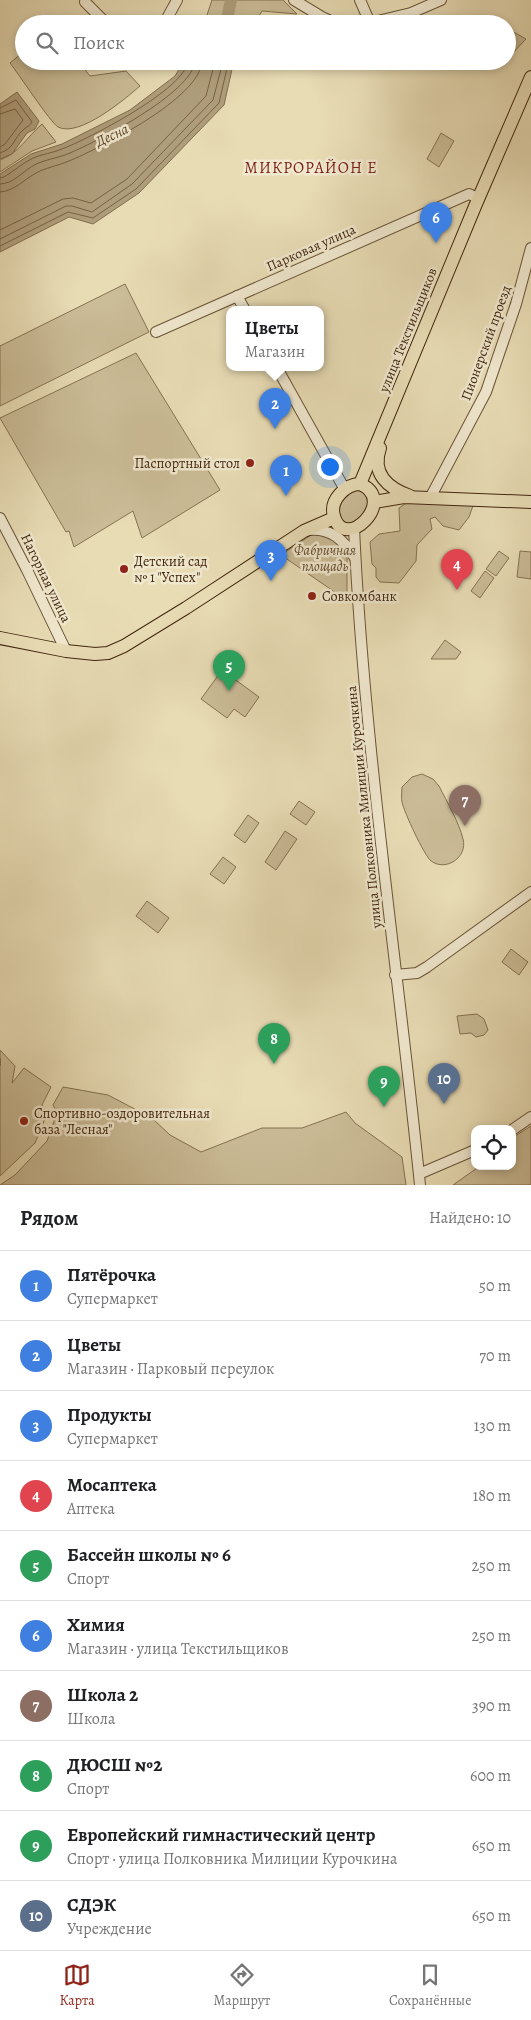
<!DOCTYPE html>
<html lang="ru">
<meta charset="utf-8">
<style>
body{margin:0;font-family:Alegreya,serif;background:#f2f2f2;color:#202124}
.controls{position:absolute;right:15px;bottom:15px;display:grid;overflow:hidden;border-radius:10px;box-shadow:0 2px 8px #0003}
.controls button{width:45px;height:45px;display:grid;place-items:center;padding:0;border:0;border-bottom:1px solid #e0e0e0;background:#fff;color:#202124;font:25px sans-serif}
.you{position:absolute;left:329px;top:466px;width:18px;height:18px;margin:-12px;border:4px solid #fff;border-radius:50%;background:#1a73e8;box-shadow:0 0 0 8px #1a73e833}
.badge{display:grid;place-items:center;width:32px;height:32px;border-radius:50%;background:#8f2418;color:#fff;font-size:16px;font-weight:700}
.pin{position:absolute;translate:-50% -41px;filter:drop-shadow(0 1px 2px #0008)}
.pin::after{content:'';position:absolute;top:26px;width:18px;height:15px;background:inherit;clip-path:polygon(0 0,100% 0,50% 100%)}
.popup{position:absolute;left:226px;top:306px;width:98px;height:65px;box-sizing:border-box;display:grid;place-content:center;border-radius:10px;background:#fff;filter:drop-shadow(0 1px 4px #0005);font-size:16px;white-space:nowrap;color:#757577}
.popup b{font-size:19px;color:#202124}
.popup::after{content:'';position:absolute;left:50%;top:100%;margin-left:-10px;border:10px solid transparent;border-top-color:#fff}
.list{margin:0;padding:0;list-style:none}
h2{display:flex;justify-content:space-between;align-items:center;height:65px;margin:0;padding:0 20px;font-size:21px}
h2 small{font-size:16px;font-weight:400;color:#757577}
.list li{display:grid;grid-template-columns:32px 1fr auto;gap:15px;align-items:center;box-sizing:border-box;height:70px;padding:0 20px;border-top:1px solid #e0e0e0}
.list b{display:block;font-size:19px;white-space:nowrap}
.list p{margin:0;font-size:16px;white-space:nowrap;color:#757577}
.list em{font-size:16px;font-style:normal;color:#757577}
.icon{flex:none;width:28px;height:28px;fill:none;stroke:currentColor;stroke-width:2;stroke-linecap:round;stroke-linejoin:round}
.map{position:relative;flex:none;width:531px;height:1185px;overflow:hidden}
.search{position:absolute;background:#fff;box-shadow:0 2px 8px #0003;left:15px;right:15px;top:15px;height:55px;display:flex;align-items:center;gap:12px;box-sizing:border-box;padding:0 18px;border-radius:28px;color:#757577;font-size:19px}
.sheet{height:765px;background:#fff}
nav{display:flex;justify-content:space-around;align-items:center;box-sizing:border-box;height:70px;border-top:1px solid #e0e0e0;background:#fff;font-size:14px;color:#757577}
nav a{display:grid;justify-items:center;gap:2px}
nav .on{color:#8f2418}
.map>svg:first-child{display:block}
</style>
<div class="map">
<svg width="531" height="1185" viewBox="0 0 531 1185">
<rect width="100%" height="100%" fill="#e8dcb5"/>
<filter id="stains"><feTurbulence type="fractalNoise" baseFrequency=".004" numOctaves="4"/><feColorMatrix values="0 0 0 0 .2 0 0 0 0 .09 0 0 0 0 .02 0 0 0 .5 -.17"/></filter>
<radialGradient id="worn" r=".72"><stop offset=".6" stop-color="#630" stop-opacity="0"/><stop offset="1" stop-color="#630" stop-opacity=".3"/></radialGradient>
<g fill="#cbbd98" stroke="#867252">
<polygon points="212,0 283,0 297,14 262,11 254,24 204,24"/>
<polygon points="508,29 526,39 507,59 507,30"/>
<path d="M24,46V61H78L90,76L126,71L140,86C125,99 79,138 58,127C50,122 18,73 10,63L22,53L20,48Z"/>
<path d="M42,124L56,142L32,151L0,172V160C19,153 26,138 42,124Z"/>
<polygon points="441,133 454,141 439,167 427,159"/>
<polygon points="125,284 149,332 0,406 0,346"/>
<polygon points="136,353 220,490 142,538 133,511 74,547 69,531 66,532 0,418"/>
<polygon points="362,489 370,500 359,521 347,524 339,519 339,505 347,491"/>
<polygon points="411,500 474,503 469,517 459,530 443,526 435,517 430,519 432,529 417,545 416,561 399,583 380,582 376,577 376,568 372,564 370,542 379,534 400,531 399,508"/>
<polygon points="314,533 336,538 347,552 347,592 339,595 281,555"/>
<polygon points="499,551 509,558 496,576 486,569"/>
<polygon points="520,551 531,552 531,579 517,577"/>
<polygon points="485,571 494,578 480,598 471,591"/>
<polygon points="445,640 461,652 456,659 431,659"/>
<polygon points="222,670 259,697 245,717 234,709 227,718 201,699"/>
<path d="M422,774L433,779L439,786C447,802 459,822 463,839C468,857 446,872 431,861C424,855 404,812 402,802C401,798 402,792 402,787L412,777Z"/>
<polygon points="299,801 315,812 306,825 290,814"/>
<polygon points="248,815 259,823 245,843 234,835"/>
<polygon points="285,831 297,839 276,870 265,862"/>
<polygon points="223,857 236,867 224,884 210,874"/>
<polygon points="147,901 169,918 158,933 136,916"/>
<polygon points="511,949 528,962 519,975 502,962"/>
<polygon points="477,1014 484,1019 488,1030 484,1035 476,1037 471,1033 460,1034 457,1016"/>
<polygon points="0,1050 15,1066 12,1083 24,1068 51,1087 42,1105 47,1114 35,1143 0,1176"/>
<polygon points="63,1087 108,1095 152,1118 170,1135 201,1152 262,1128 302,1128 346,1112 355,1123 402,1157 406,1185 0,1185 15,1175 47,1141 57,1113 53,1105"/>
<polygon points="531,1126 531,1185 453,1185 480,1166 512,1166 512,1138"/>
</g>
<g fill="#af9e7c" stroke="#836e50">
<polygon points="184,61 227,61 233,65 224,105 139,193 93,224 69,217 0,252 0,174 31,154 62,144 130,110 175,76"/>
<polygon points="17,92 39,121 35,129 27,133 12,154 0,159 0,104"/>
</g>
<g fill="none" stroke-linecap="round" stroke-linejoin="round">
<g stroke="#786244" stroke-width="1">
<path d="M0,108L16,100L32,122C30,126 27,126 23,130C13,139 15,148 0,153"/>
<polyline points="0,114 15,109 23,120 5,144 0,147"/>
<path d="M0,178L4,177C14,171 23,163 33,158C42,154 53,153 62,149C88,139 186,89 188,61"/>
<path d="M0,184C14,184 24,170 36,164C45,160 56,158 65,155C93,144 193,93 195,61"/>
<path d="M0,192C16,191 26,177 40,171C49,167 60,165 69,161C100,148 201,98 202,61"/>
<polyline points="0,230 63,199 73,198 91,203 127,179 206,96 213,69 212,61"/>
<polyline points="0,239 66,206 72,206 92,212 132,184 213,100 221,69 220,61"/>
<polyline points="0,246 68,212 93,218 136,189 219,103 227,68 226,61"/>
</g>
<polyline stroke="#836e50" stroke-width="2" points="0,1059 0,1065"/>
<polyline stroke="#af9e7c" stroke-width="12" points="226,24 231,0"/>
<g stroke="#6a5437" stroke-width="12">
<g id="minor">
<polyline points="294,0 322,17 337,24"/>
<polyline points="360,0 370,23"/>
<polyline points="85,2 107,24"/>
<polyline points="164,24 177,0"/>
<polyline points="365,24 411,13 441,0"/>
<polyline points="237,296 245,310"/>
<polyline points="156,332 469,194 478,198"/>
<polyline points="277,368 344,488"/>
<polyline points="430,498 486,392 516,304 531,248"/>
<polyline points="0,518 27,570 66,651"/>
<path d="M354,528C364,748 398,966 420,1185"/>
<path d="M309,530C331,528 344,540 355,558"/>
<polyline points="395,975 417,973 427,967 531,892"/>
<polyline points="512,1130 531,1117"/>
<polyline points="419,1174 475,1150"/>
</g>
</g>
<g stroke="#40260d" stroke-width="14">
<g id="major">
<path d="M380,448C371,474 388,488 410,496"/>
<polyline points="360,484 476,204 531,77"/>
<path d="M360,484C399,500 344,554 334,516C329,500 346,484 360,484Z"/>
<polyline points="374,502 404,497 531,502"/>
<polyline points="0,638 66,651 95,654 108,653 124,646 186,608 304,531 334,518"/>
</g>
</g>
<use href="#minor" stroke="#f0e8cf" stroke-width="10"/>
<use href="#major" stroke="#e8dcb5" stroke-width="12"/>
</g>
<g fill="#8f2418" stroke="#f0e8cf" stroke-width="2">
<circle cx="250" cy="463" r="5"/>
<circle cx="124" cy="569" r="5"/>
<circle cx="312" cy="596" r="5"/>
<circle cx="24" cy="1121" r="5"/>
</g>
<g text-anchor="middle" dominant-baseline="central" stroke-width="5" stroke-linejoin="round" paint-order="stroke">
<g font-size="14" fill="#40260d" stroke="#f0e8cf">
<text transform="translate(311 248) rotate(-24)">Парковая улица</text>
<text transform="translate(408 330) rotate(-68)">улица Текстильщиков</text>
<text transform="translate(486 343) rotate(-70)">Пионерский проезд</text>
<text transform="translate(46 578) rotate(64)">Нагорная улица</text>
<text transform="translate(364 807) rotate(-96)">улица Полковника Милиции Курочкина</text>
</g>
<g font-size="14" fill="#40260d" stroke="#f0e8cf" text-anchor="start">
<text x="240" y="463" text-anchor="end">Паспортный стол</text>
<text x="134" y="561">Детский сад<tspan x="134" dy="16">№ 1 "Успех"</tspan></text>
<text x="322" y="596">Совкомбанк</text>
<text x="34" y="1113">Спортивно-оздоровительная<tspan x="34" dy="16">база "Лесная"</tspan></text>
</g>
<g font-size="14" font-style="italic" fill="#634c30" stroke="#f0e8cf">
<text x="325" y="550">Фабричная<tspan x="325" dy="16">площадь</tspan></text>
</g>
<g font-size="15" font-style="italic" fill="#614a2e" stroke="#f0e8cf">
<text transform="translate(112 135) rotate(-25)">Десна</text>
</g>
<g font-size="16" letter-spacing="1" fill="#7a1f14" stroke="#f0e8cf">
<text x="311" y="168">МИКРОРАЙОН Е</text>
</g>
</g>
<rect width="100%" height="100%" filter="url(#stains)"/>
<rect width="100%" height="100%" fill="url(#worn)"/>
</svg>
<div class="controls">
<button><svg class="icon" aria-label="locate" viewBox="0 0 24 24"><circle cx="12" cy="12" r="6"/><path d="M12 2v4M12 18v4M2 12h4M18 12h4"/></svg></button>
</div>
<div class="you"></div>
<div class="pin badge" style="left:286px;top:496px;background:#3f7fe0">1</div>
<div class="pin badge" style="left:275px;top:429px;background:#3f7fe0">2</div>
<div class="popup"><b>Цветы</b>Магазин</div>
<div class="pin badge" style="left:271px;top:581px;background:#3f7fe0">3</div>
<div class="pin badge" style="left:457px;top:590px;background:#e0444e">4</div>
<div class="pin badge" style="left:229px;top:691px;background:#2e9e5b">5</div>
<div class="pin badge" style="left:436px;top:243px;background:#3f7fe0">6</div>
<div class="pin badge" style="left:465px;top:826px;background:#8d6e63">7</div>
<div class="pin badge" style="left:274px;top:1064px;background:#2e9e5b">8</div>
<div class="pin badge" style="left:384px;top:1107px;background:#2e9e5b">9</div>
<div class="pin badge" style="left:444px;top:1104px;background:#5c6f8a">10</div>
<div class="search"><svg class="icon" aria-label="search" viewBox="0 0 24 24"><circle cx="10" cy="10" r="6"/><path d="M15 15l6 6"/></svg>Поиск</div>
</div>
<section class="sheet">
<h2>Рядом<small>Найдено: 10</small></h2>
<ul class="list">
<li><span class="badge" style="background:#3f7fe0">1</span><div><b>Пятёрочка</b><p>Супермаркет</p></div><em>50 m</em></li>
<li><span class="badge" style="background:#3f7fe0">2</span><div><b>Цветы</b><p>Магазин · Парковый переулок</p></div><em>70 m</em></li>
<li><span class="badge" style="background:#3f7fe0">3</span><div><b>Продукты</b><p>Супермаркет</p></div><em>130 m</em></li>
<li><span class="badge" style="background:#e0444e">4</span><div><b>Мосаптека</b><p>Аптека</p></div><em>180 m</em></li>
<li><span class="badge" style="background:#2e9e5b">5</span><div><b>Бассейн школы № 6</b><p>Спорт</p></div><em>250 m</em></li>
<li><span class="badge" style="background:#3f7fe0">6</span><div><b>Химия</b><p>Магазин · улица Текстильщиков</p></div><em>250 m</em></li>
<li><span class="badge" style="background:#8d6e63">7</span><div><b>Школа 2</b><p>Школа</p></div><em>390 m</em></li>
<li><span class="badge" style="background:#2e9e5b">8</span><div><b>ДЮСШ №2</b><p>Спорт</p></div><em>600 m</em></li>
<li><span class="badge" style="background:#2e9e5b">9</span><div><b>Европейский гимнастический центр</b><p>Спорт · улица Полковника Милиции Курочкина</p></div><em>650 m</em></li>
<li><span class="badge" style="background:#5c6f8a">10</span><div><b>СДЭК</b><p>Учреждение</p></div><em>650 m</em></li>
</ul>
</section>
<nav>
<a class="on"><svg class="icon" aria-label="map" viewBox="0 0 24 24"><path d="M3 6l6-2 6 2 6-2v14l-6 2-6-2-6 2zM9 4v14M15 6v14"/></svg>Карта</a>
<a><svg class="icon" aria-label="directions" viewBox="0 0 24 24"><path d="M12 3l9 9-9 9-9-9zM9 14v-3h6M13 9l2 2-2 2"/></svg>Маршрут</a>
<a><svg class="icon" aria-label="saved" viewBox="0 0 24 24"><path d="M7 4h10v16l-5-4-5 4z"/></svg>Сохранённые</a>
</nav>
